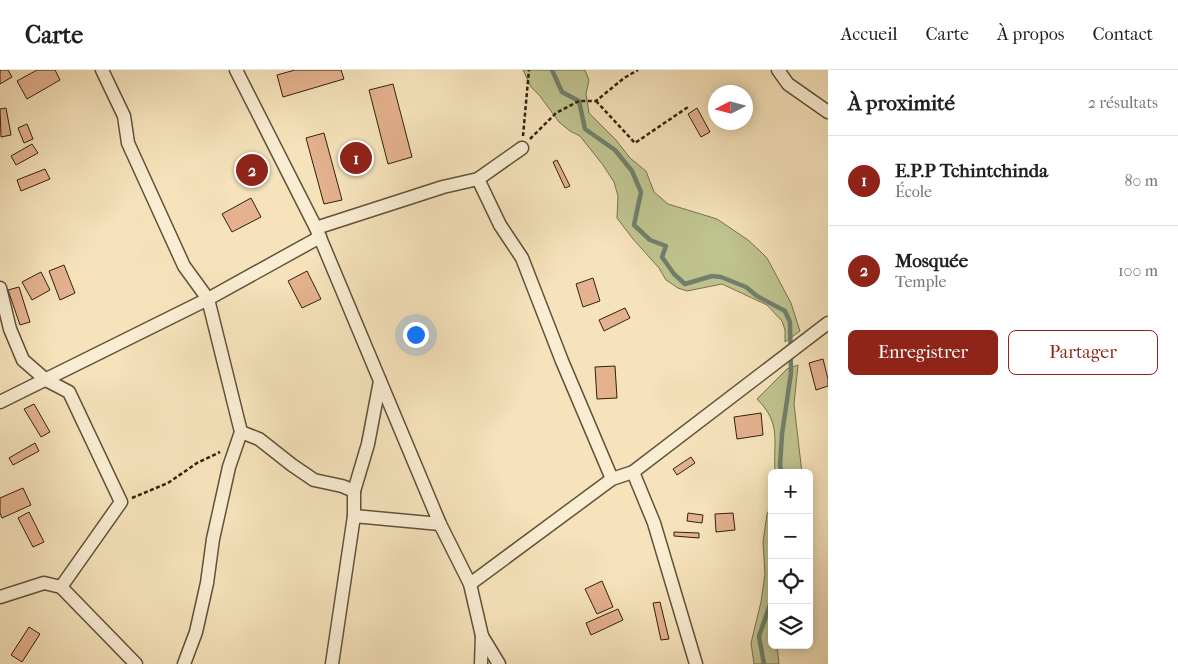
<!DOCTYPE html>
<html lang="fr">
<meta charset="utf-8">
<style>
body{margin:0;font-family:"IM FELL French Canon",serif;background:#f2f2f2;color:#202124}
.controls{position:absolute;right:15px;bottom:15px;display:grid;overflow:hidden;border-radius:8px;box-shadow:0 2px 12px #0003}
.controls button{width:45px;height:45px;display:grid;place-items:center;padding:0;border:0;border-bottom:1px solid #e0e0e0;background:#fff;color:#202124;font:25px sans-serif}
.compass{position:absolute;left:708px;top:15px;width:45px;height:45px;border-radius:50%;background:#fff;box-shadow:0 2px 12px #0003;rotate:264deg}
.you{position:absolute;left:415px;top:264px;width:18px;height:18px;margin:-12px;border:4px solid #fff;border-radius:50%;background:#1a73e8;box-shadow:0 0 0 8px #1a73e833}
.badge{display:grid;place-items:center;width:32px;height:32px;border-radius:50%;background:#8f2418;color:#fff;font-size:16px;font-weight:700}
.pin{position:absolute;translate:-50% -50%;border:2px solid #fff;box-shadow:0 1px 5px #0006}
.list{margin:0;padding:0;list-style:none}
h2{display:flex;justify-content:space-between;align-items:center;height:65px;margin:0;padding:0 20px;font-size:21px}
h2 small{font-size:16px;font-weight:400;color:#757577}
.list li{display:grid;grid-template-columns:32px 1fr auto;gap:15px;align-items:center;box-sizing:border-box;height:90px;padding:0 20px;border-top:1px solid #e0e0e0}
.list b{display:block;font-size:19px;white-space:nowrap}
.list p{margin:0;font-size:16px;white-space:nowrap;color:#757577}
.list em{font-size:16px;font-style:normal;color:#757577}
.actions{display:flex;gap:10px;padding:15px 20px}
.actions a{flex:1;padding:11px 0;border:1px solid #8f2418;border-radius:8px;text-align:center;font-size:18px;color:#8f2418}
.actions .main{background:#8f2418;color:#fff}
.icon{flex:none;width:28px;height:28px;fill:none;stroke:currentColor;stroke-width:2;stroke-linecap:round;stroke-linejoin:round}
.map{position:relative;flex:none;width:828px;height:594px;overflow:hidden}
header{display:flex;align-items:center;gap:30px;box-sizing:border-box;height:70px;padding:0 25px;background:#fff;border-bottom:1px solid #e0e0e0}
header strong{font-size:24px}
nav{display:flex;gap:28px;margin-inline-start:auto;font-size:18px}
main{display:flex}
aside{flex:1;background:#fff}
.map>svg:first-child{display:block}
</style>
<header>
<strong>Carte</strong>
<nav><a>Accueil</a><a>Carte</a><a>À propos</a><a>Contact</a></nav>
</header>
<main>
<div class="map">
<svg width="828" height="594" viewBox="0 0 828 594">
<rect width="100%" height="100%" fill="#f6e3bb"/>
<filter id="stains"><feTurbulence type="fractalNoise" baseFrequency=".004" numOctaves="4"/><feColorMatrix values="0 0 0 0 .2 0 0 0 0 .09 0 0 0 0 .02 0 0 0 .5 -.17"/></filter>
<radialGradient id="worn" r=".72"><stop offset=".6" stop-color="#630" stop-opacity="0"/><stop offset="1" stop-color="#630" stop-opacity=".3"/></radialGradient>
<g fill="#bfc38e" stroke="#78724d">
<polygon points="523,0 585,0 589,10 586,24 589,43 616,70 630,88 646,101 654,122 668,134 717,149 748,170 759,180 767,188 791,233 800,261 785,272 785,260 782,251 767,235 722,214 687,221 678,218 666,210 659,198 633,169 617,148 618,126 614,112 603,95 580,66 570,61 559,52 540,26 531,17"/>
<path d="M798,295L794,334L802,403H775C773,371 782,354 757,329L787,299Z"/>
<polygon points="772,434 772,575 777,575 779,594 754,594 751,573 761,532 765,504 763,472 767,444"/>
</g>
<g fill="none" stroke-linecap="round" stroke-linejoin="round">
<g stroke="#717f6d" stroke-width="4.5">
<polyline points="552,0 562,22 579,31 585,59 615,80 632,101 641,122 634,155 650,170 666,176 662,187 674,204 685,214 712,206 721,207 746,217 757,226 785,241 790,252 791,303 782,364 780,396 782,403"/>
<polyline points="764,594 759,566 772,529"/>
</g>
</g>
<g fill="#e4b28e" stroke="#30210c">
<polygon points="0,0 8,0 12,7 0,14"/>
<polygon points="37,0 55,0 60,10 27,29 17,11"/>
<polygon points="295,0 341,0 344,9 283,27 277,5"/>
<polygon points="393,14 412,87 388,94 369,20"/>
<polygon points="6,38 11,65 1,67 0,39"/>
<polygon points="697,38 710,62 701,67 688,44"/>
<polygon points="27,54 33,69 24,73 18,58"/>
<polygon points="324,63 342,130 324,134 306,68"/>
<polygon points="32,74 38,83 16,95 11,86"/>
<polygon points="557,90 570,116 565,118 553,92"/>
<polygon points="45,99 50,109 21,121 17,110"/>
<polygon points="251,128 261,147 232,162 222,144"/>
<polygon points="64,195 75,223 60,230 49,201"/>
<polygon points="307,201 321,229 302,238 288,211"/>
<polygon points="41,202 50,220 32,230 22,212"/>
<polygon points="593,208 600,231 583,237 576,214"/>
<polygon points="19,217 30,252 20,255 8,220"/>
<polygon points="625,238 630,248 604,261 599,250"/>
<polygon points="823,289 828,309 828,316 816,320 809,293"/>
<polygon points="615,296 617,328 597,329 595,297"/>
<polygon points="34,334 50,362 41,367 24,339"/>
<polygon points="761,343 763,365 737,369 734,347"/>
<polygon points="35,373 39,381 13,395 9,388"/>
<polygon points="691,387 695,393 677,405 673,399"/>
<polygon points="23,418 31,435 2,448 0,443 0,428"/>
<polygon points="29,442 44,472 33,477 18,448"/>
<polygon points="688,443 703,445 702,453 687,451"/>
<polygon points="733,443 735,460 716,462 715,444"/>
<polygon points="674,462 699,463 699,468 674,466"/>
<polygon points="602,511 613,537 597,544 585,519"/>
<polygon points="660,532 669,569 661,570 653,533"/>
<polygon points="618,539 623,550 591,565 586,553"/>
<polygon points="29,557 40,564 22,592 11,585"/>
</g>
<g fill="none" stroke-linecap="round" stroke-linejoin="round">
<g stroke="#625238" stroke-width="15">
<g id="minor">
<polyline points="102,0 124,46 128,73 184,196 208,229 241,362 229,397 213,469 207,513 196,562 184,594"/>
<polyline points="236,0 316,158 440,454 470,514 482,566 481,594"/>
<polyline points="778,0 788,14 828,42"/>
<polyline points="478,109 500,155 522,188 562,291 612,409"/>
<polyline points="316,158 443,117 478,109 522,78"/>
<polyline points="0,218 10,259 23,290 46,310 69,322 121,432 61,517"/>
<polyline points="0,332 208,229 320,167"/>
<polyline points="241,362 259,369 292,395 314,410 342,416 354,421 354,446"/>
<polyline points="633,402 654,453 696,594"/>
<polyline points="354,421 368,374 380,311"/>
<polyline points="470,514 612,409 633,402 828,253"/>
<polyline points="0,527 44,513 61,517 136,594"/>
<polyline points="482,566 499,594"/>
<polyline points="332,594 354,446 440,454"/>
</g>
</g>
<g stroke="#30210c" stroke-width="2.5" stroke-dasharray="4 2.5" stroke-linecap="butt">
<polyline points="596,31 635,73 688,37"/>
<polyline points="523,66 529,0"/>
<polyline points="530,69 556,43 579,31 596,31 624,8 638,0"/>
<polyline points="132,428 168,413 197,393 220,382"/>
</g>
<use href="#minor" stroke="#f9edd3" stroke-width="12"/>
</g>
<rect width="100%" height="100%" filter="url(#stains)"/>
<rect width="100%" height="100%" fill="url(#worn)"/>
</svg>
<div class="controls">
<button>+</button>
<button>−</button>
<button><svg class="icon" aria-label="locate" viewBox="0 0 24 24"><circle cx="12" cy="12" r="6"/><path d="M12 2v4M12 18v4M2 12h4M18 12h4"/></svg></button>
<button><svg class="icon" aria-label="layers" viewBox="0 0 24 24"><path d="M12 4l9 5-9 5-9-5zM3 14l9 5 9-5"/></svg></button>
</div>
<svg class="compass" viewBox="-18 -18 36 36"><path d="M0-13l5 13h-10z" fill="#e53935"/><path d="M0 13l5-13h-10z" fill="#757577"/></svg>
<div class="you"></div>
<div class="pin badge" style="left:356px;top:88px">1</div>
<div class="pin badge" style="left:252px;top:100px">2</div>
</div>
<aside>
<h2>À proximité<small>2 résultats</small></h2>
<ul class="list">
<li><span class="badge">1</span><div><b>E.P.P Tchintchinda</b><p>École</p></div><em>80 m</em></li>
<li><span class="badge">2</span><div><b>Mosquée</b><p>Temple</p></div><em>100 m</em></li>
</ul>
<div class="actions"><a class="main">Enregistrer</a><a>Partager</a></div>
</aside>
</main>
